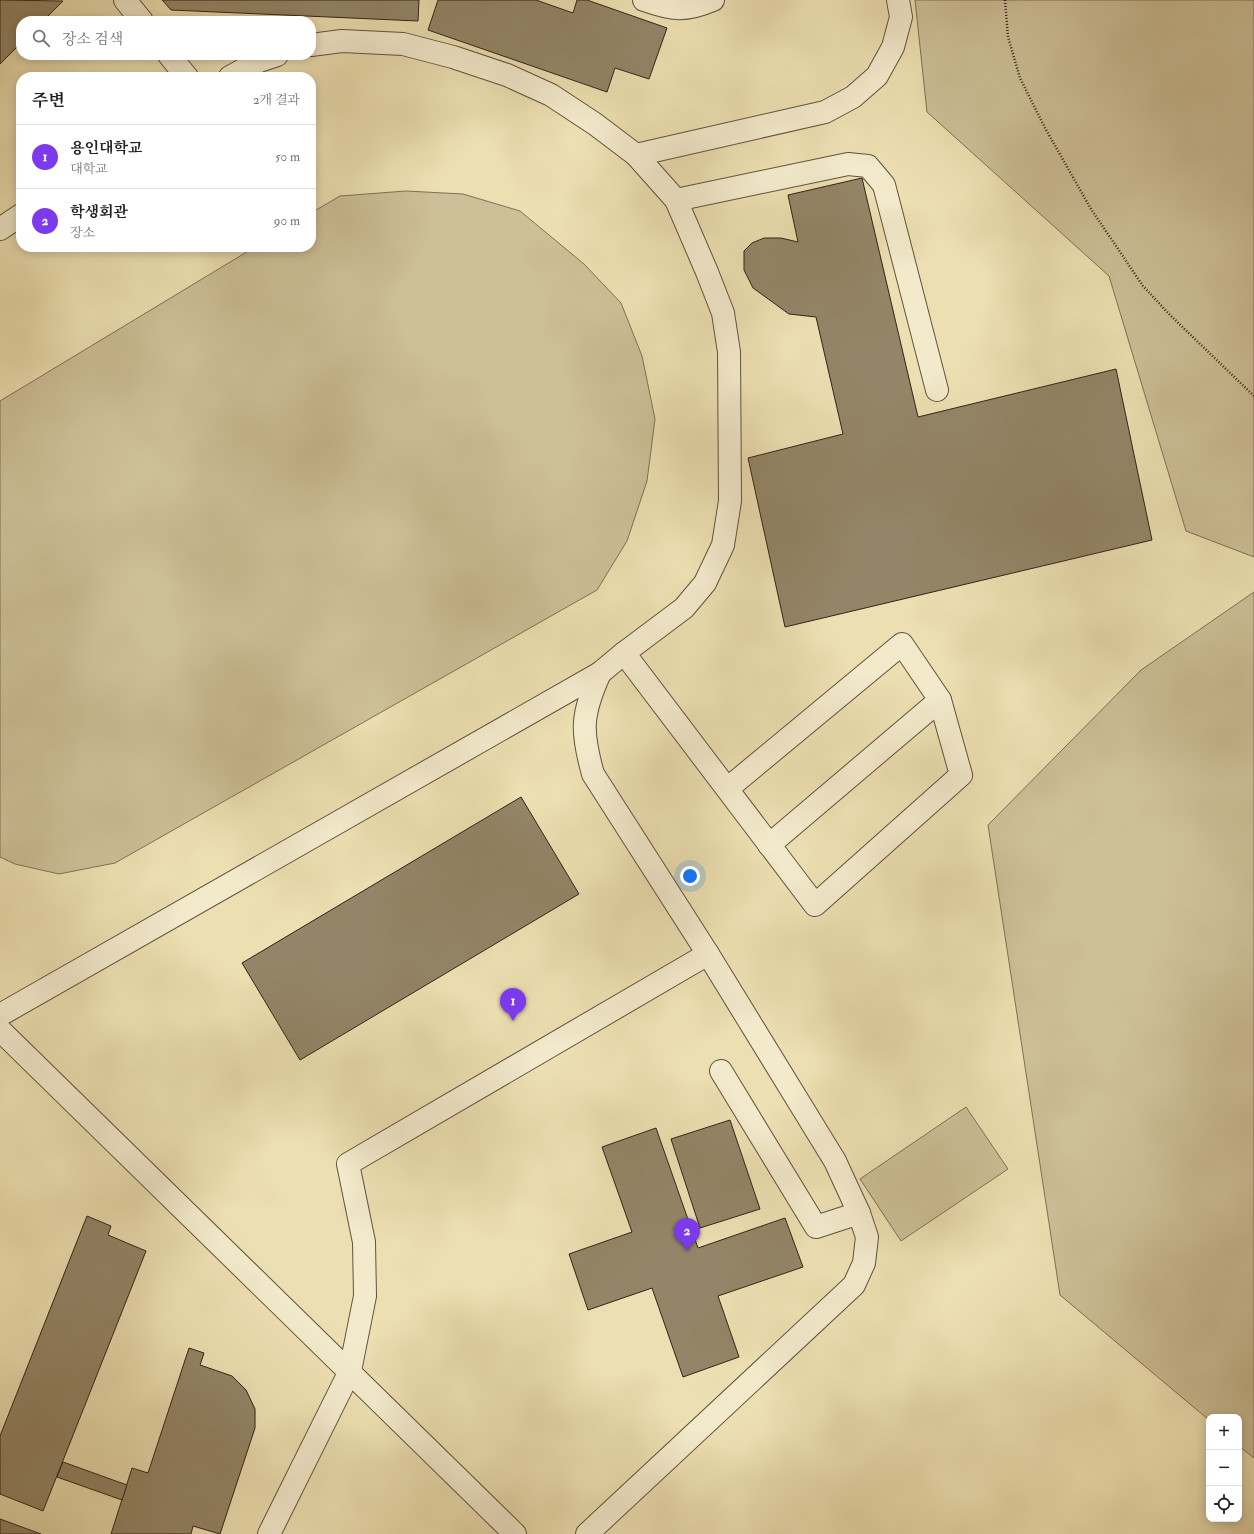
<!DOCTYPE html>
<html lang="ko">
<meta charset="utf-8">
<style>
body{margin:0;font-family:"IM FELL Double Pica","Noto Serif KR",serif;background:#f2f2f2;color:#222}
.controls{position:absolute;right:12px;bottom:12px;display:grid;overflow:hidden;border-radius:8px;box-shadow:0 2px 10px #0003}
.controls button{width:36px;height:36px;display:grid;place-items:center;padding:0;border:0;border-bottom:1px solid #e0e0e0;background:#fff;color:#222;font:20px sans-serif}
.you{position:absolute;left:690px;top:876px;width:14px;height:14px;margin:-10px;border:3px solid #fff;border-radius:50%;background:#1a73e8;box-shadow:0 0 0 6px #1a73e833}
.badge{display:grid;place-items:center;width:26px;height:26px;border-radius:50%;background:#7c3aed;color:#fff;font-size:13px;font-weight:700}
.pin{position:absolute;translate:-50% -33px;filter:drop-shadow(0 1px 2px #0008)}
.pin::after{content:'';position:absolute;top:21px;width:14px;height:12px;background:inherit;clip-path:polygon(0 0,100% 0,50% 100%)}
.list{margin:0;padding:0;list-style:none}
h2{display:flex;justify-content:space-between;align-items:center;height:52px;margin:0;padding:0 16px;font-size:17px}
h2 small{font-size:13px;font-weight:400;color:#767676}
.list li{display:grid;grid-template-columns:26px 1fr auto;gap:12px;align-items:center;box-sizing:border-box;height:64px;padding:0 16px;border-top:1px solid #e0e0e0}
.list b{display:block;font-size:15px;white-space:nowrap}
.list p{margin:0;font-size:13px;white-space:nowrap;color:#767676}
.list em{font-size:13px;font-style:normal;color:#767676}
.icon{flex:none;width:22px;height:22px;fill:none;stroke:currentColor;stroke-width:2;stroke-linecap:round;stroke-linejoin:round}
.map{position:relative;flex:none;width:1254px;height:1534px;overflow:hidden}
.search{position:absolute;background:#fff;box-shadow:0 2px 10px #0003;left:16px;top:16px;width:300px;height:44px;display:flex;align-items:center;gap:10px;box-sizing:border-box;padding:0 14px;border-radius:16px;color:#767676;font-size:15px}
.panel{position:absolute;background:#fff;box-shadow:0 2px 10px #0003;left:16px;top:72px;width:300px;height:180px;border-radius:16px}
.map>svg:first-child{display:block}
</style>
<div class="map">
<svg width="1254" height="1534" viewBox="0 0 1254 1534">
<rect width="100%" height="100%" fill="#ecdfb1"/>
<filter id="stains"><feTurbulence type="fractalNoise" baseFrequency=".005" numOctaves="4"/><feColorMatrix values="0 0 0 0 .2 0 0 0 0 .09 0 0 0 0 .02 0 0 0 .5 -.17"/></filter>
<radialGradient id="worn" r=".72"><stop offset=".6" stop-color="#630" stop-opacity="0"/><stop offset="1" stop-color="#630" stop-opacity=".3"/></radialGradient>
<g fill="#cdbf97" stroke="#807156">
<polygon points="915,0 1254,0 1254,557 1186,531 1109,276 927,112"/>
<polygon points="406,191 463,194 520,211 584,264 621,303 642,356 655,419 647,481 627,541 597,590 115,863 59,874 15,864 0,857 0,401 255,247 311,247 311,213 340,196"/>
<polygon points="1254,592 1254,1458 1239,1446 1239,1417 1209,1417 1209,1420 1060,1295 988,825 1141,670"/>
<polygon points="966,1107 1008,1169 901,1241 860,1179"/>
</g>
<g fill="#938567" stroke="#332316">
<polygon points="0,0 63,1 43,21 21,21 21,43 0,64"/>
<polygon points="162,0 419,0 418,21 171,10"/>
<polygon points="438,0 536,0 573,13 577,0 587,0 667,28 649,79 615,68 607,92 428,30"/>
<polygon points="862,178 918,417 1116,369 1152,540 785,627 748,458 843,434 816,317 789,314 753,288 744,270 744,251 752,243 764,238 781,238 798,242 788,195"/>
<polygon points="521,797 579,894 300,1060 242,963"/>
<polygon points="730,1120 760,1209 700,1228 671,1139"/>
<polygon points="656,1128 698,1248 785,1218 803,1267 718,1296 739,1357 683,1377 652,1288 588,1310 569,1254 632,1232 602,1147"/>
<polygon points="87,1216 111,1226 108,1235 146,1251 43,1511 0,1494 0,1436"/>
<polygon points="189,1348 204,1353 200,1365 232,1376 246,1390 255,1409 255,1428 220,1534 193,1526 191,1534 111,1534 132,1468 148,1473"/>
<polygon points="63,1462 127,1485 122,1500 57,1477"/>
<polygon points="0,1519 41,1534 0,1534"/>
</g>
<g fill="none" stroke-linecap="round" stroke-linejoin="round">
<g stroke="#61523d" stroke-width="24">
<g id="minor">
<polyline points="125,0 142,21"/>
<path d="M644,0C672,10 685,12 713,0"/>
<polyline points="169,55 187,77"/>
<polyline points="230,77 259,61 277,55"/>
<polyline points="636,155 825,112 853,97 877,76 893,47 901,17 898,0"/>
<polyline points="676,200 848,164 868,166 884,185 937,390"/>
<polyline points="0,229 21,215"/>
<polyline points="624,653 815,905 961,775 940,700 902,644 727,789"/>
<polyline points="769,845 940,700"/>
<polyline points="0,1015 600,673 624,653 684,608 705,583 723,545 730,501 729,352 723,313 707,272 676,200 636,155 595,124 551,95 507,75 453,57 403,44 342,41 311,45"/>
<polyline points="0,1030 515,1534"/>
<polyline points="721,1071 816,1227 859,1213"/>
<polyline points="269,1534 350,1371 365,1296 364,1242 348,1164 708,954"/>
<path d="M587,1534L854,1285L864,1263L867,1237L859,1213L835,1161L708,954L593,774C581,731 581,715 600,673"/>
</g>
</g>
<polyline stroke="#332316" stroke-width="2.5" stroke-dasharray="1 2" stroke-linecap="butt" points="1005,0 1008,37 1020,78 1045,128 1091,209 1143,286 1170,315 1254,396"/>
<use href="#minor" stroke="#f3eacc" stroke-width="22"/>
</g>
<rect width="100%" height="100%" filter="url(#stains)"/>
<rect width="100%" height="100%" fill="url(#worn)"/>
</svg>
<div class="controls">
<button>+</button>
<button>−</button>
<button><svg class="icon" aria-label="locate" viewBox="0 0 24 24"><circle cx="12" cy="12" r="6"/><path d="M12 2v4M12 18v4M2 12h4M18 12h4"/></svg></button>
</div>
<div class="you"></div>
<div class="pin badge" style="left:513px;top:1021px">1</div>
<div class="pin badge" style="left:687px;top:1251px">2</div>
<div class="search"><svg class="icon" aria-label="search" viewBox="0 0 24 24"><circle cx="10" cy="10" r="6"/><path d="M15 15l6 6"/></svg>장소 검색</div>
<section class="panel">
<h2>주변<small>2개 결과</small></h2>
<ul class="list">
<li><span class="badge">1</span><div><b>용인대학교</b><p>대학교</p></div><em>50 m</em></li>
<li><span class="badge">2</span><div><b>학생회관</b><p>장소</p></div><em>90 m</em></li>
</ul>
</section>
</div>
